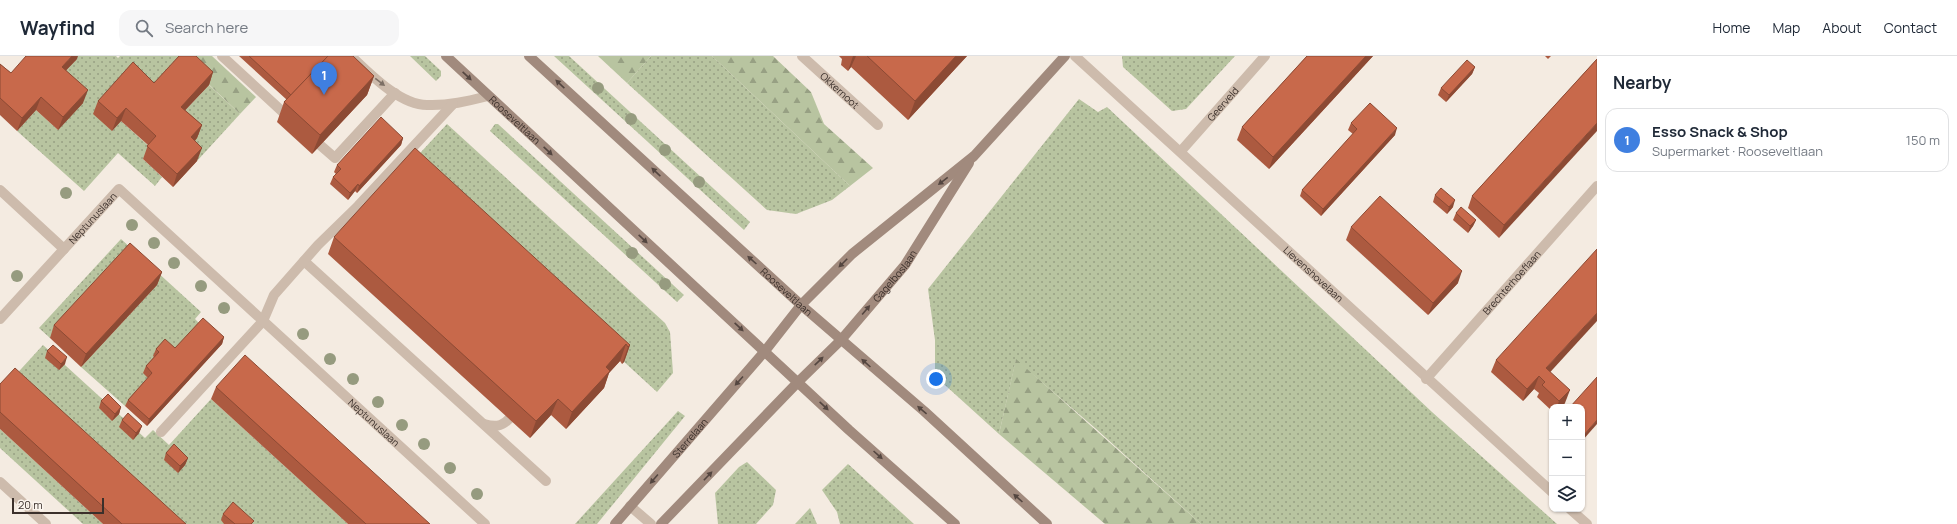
<!DOCTYPE html>
<meta charset="utf-8">
<style>
body{margin:0;font-family:Manrope,sans-serif;background:#f6f6f7;color:#1f2937}
.controls{position:absolute;right:12px;bottom:12px;display:grid;overflow:hidden;border-radius:8px;box-shadow:0 1px 3px #0004}
.controls button{width:36px;height:36px;display:grid;place-items:center;padding:0;border:0;border-bottom:1px solid #e0e1e3;background:#fff;color:#1f2937;font:20px sans-serif}
.scale{position:absolute;left:12px;bottom:10px;width:92px;box-sizing:border-box;padding-left:4px;border:2px solid #3b302b;border-top:0;font-size:11px;line-height:14px;white-space:nowrap;color:#3b302b;-webkit-text-stroke:3px #fbf5ee;paint-order:stroke}
.you{position:absolute;left:936px;top:323px;width:14px;height:14px;margin:-10px;border:3px solid #fff;border-radius:50%;background:#1a73e8;box-shadow:0 0 0 6px #1a73e833}
.badge{display:grid;place-items:center;width:26px;height:26px;border-radius:50%;background:#ea580c;color:#fff;font-size:13px;font-weight:700}
.pin{position:absolute;translate:-50% -33px;filter:drop-shadow(0 1px 2px #0008)}
.pin::after{content:'';position:absolute;top:21px;width:14px;height:12px;background:inherit;clip-path:polygon(0 0,100% 0,50% 100%)}
.list{margin:0;padding:0;list-style:none}
h2{display:flex;justify-content:space-between;align-items:center;height:52px;margin:0;padding:0 16px;font-size:17px}
h2 small{font-size:13px;font-weight:400;color:#747a83}
.list li{display:grid;grid-template-columns:26px 1fr auto;gap:12px;align-items:center;box-sizing:border-box;height:64px;margin:0 8px 8px;padding:0 8px;border:1px solid #e0e1e3;border-radius:12px}
.list b{display:block;font-size:15px;white-space:nowrap}
.list p{margin:0;font-size:13px;white-space:nowrap;color:#747a83}
.list em{font-size:13px;font-style:normal;color:#747a83}
.icon{flex:none;width:22px;height:22px;fill:none;stroke:currentColor;stroke-width:2;stroke-linecap:round;stroke-linejoin:round}
.map{position:relative;flex:none;width:1597px;height:468px;overflow:hidden}
header{display:flex;align-items:center;gap:24px;box-sizing:border-box;height:56px;padding:0 20px;background:#fff;border-bottom:1px solid #e0e1e3}
header strong{font-size:19px}
nav{display:flex;gap:22px;margin-inline-start:auto;font-size:14px}
.search{width:280px;height:36px;background:#f6f6f7;display:flex;align-items:center;gap:10px;box-sizing:border-box;padding:0 14px;border-radius:12px;color:#747a83;font-size:15px}
main{display:flex}
aside{flex:1;background:#fff}
.map>svg:first-child{display:block}
</style>
<header>
<strong>Wayfind</strong>
<div class="search"><svg class="icon" aria-label="search" viewBox="0 0 24 24"><circle cx="10" cy="10" r="6"/><path d="M15 15l6 6"/></svg>Search here</div>
<nav><a>Home</a><a>Map</a><a>About</a><a>Contact</a></nav>
</header>
<main>
<div class="map">
<svg width="1597" height="468" viewBox="0 0 1597 468">
<defs>
<pattern id="grass-dots" width="8" height="8" patternUnits="userSpaceOnUse"><rect width="8" height="8" fill="#b8c4a0"/><path d="M2 2h.1M6 6h.1" fill="none" stroke="#97a083" stroke-width="1.8" stroke-linecap="round"/></pattern>
<pattern id="forest-firs" width="22" height="20" patternUnits="userSpaceOnUse"><rect width="22" height="20" fill="#b8c4a0"/><path d="M5 1l3.5 6h-7zM16 11l3.5 6h-7z" fill="#97a083"/></pattern>
</defs>
<rect width="100%" height="100%" fill="#f4ebe1"/>
<g fill="url(#grass-dots)">
<polygon points="74,0 116,0 118,2 120,0 179,0 182,4 150,40 129,19 112,75 121,65 152,93 143,103 162,121 155,130 118,97 84,135 17,75 36,54 58,74 58,23 77,3"/>
<polygon points="410,0 425,0 441,15 441,20 436,25"/>
<polygon points="554,0 569,0 750,166 744,174"/>
<polygon points="651,0 712,0 850,130 832,144 796,158 767,154 627,27"/>
<polygon points="1122,0 1235,0 1186,53 1172,55 1123,11"/>
<polygon points="209,29 240,58 197,105 186,94 177,63"/>
<polygon points="1079,43 1098,56 1107,51 1432,356 1557,468 1201,468 1095,372 1016,304 999,378 935,320 935,284 928,233"/>
<polygon points="447,68 665,267 670,276 673,317 657,336 409,109"/>
<polygon points="495,68 498,68 684,239 677,246 490,75"/>
<polygon points="121,183 201,256 195,263 201,269 125,350 81,311 157,229 50,282 39,272"/>
<polygon points="43,289 145,382 153,374 169,389 211,343 348,468 167,468 11,324"/>
<polygon points="678,355 685,360 597,468 575,468"/>
<polygon points="0,373 103,468 83,468 0,392"/>
<polygon points="747,406 776,434 773,449 756,468 718,468 715,437 739,411"/>
<polygon points="848,408 914,468 840,468 837,456 822,434"/>
<polygon points="810,452 817,468 795,468"/>
</g>
<g fill="url(#forest-firs)">
<polygon points="179,0 212,0 256,41 240,58"/>
<polygon points="598,0 651,0 627,27"/>
<polygon points="712,0 773,0 811,36 824,68 873,112 850,130"/>
<polygon points="1016,303 1201,468 1105,468 999,378"/>
</g>
<g fill="none" stroke-linecap="round" stroke-linejoin="round">
<g stroke="#cdbbac" stroke-width="10">
<polyline points="222,0 285,58"/>
<path d="M351,0C370,18 400,49 427,49C448,50 468,45 488,40"/>
<polyline points="320,89 335,102 395,37"/>
<polyline points="304,205 546,425"/>
<path d="M484,368C495,371 501,371 509,363"/>
<polyline points="161,376 263,265 274,239 318,189 358,150 453,48"/>
</g>
<g stroke="#cdbbac" stroke-width="10">
<path id="s1" d="M802,0L878,69"/>
<path id="s2" d="M1075,0L1552,436"/>
<path id="s3" d="M1181,95L1265,0"/>
<polyline points="0,134 64,193"/>
<path id="s4" d="M0,263L119,133L485,468"/>
<path id="s5" d="M1426,323L1597,130"/>
<polyline points="0,426 46,468"/>
<polyline points="630,450 651,468"/>
<polyline points="1570,453 1587,468"/>
</g>
<g stroke="#a18a7d" stroke-width="10">
<path id="s6" d="M446,0L849,374L955,468"/>
<path id="s7" d="M529,0L801,249L924,355L1047,468"/>
<path id="s8" d="M615,468L765,295L801,249L852,198L974,100L1065,0"/>
<path id="s9" d="M661,468L798,326L841,284L905,209L969,107"/>
</g>
</g>
<g fill="#969b7f">
<circle cx="598" cy="32" r="6"/>
<circle cx="631" cy="63" r="6"/>
<circle cx="665" cy="94" r="6"/>
<circle cx="699" cy="126" r="6"/>
<circle cx="66" cy="137" r="6"/>
<circle cx="132" cy="169" r="6"/>
<circle cx="154" cy="187" r="6"/>
<circle cx="632" cy="197" r="6"/>
<circle cx="174" cy="207" r="6"/>
<circle cx="17" cy="220" r="6"/>
<circle cx="665" cy="228" r="6"/>
<circle cx="201" cy="230" r="6"/>
<circle cx="224" cy="252" r="6"/>
<circle cx="303" cy="278" r="6"/>
<circle cx="330" cy="303" r="6"/>
<circle cx="353" cy="323" r="6"/>
<circle cx="378" cy="346" r="6"/>
<circle cx="402" cy="369" r="6"/>
<circle cx="424" cy="388" r="6"/>
<circle cx="450" cy="412" r="6"/>
<circle cx="477" cy="438" r="6"/>
</g>
<g fill="#ac5a40">
<polygon points="239,0 353,0 374,20 367,39 312,98 277,66 284,46 287,44"/>
<polygon points="839,0 967,0 908,64 851,11 848,15 841,9 842,3"/>
<polygon points="1307,0 1373,0 1269,113 1237,84 1242,71"/>
<polygon points="1545,0 1551,0 1548,3"/>
<polygon points="77,3 66,14 83,47 58,74 36,54 17,75 0,59 0,8 11,17"/>
<polygon points="1597,3 1499,182 1468,152 1472,140"/>
<polygon points="1475,11 1472,18 1446,46 1438,39 1441,32"/>
<polygon points="213,16 209,29 185,54 202,69 197,82 195,85 197,105 173,131 143,103 148,89 121,65 112,75 93,58 98,45 154,27"/>
<polygon points="1351,67 1395,79 1321,160 1300,140 1302,134 1353,78 1348,74"/>
<polygon points="403,82 401,89 357,137 355,135 348,144 330,128 333,121 336,118 334,116 337,109"/>
<polygon points="1435,139 1453,151 1447,158 1433,146"/>
<polygon points="1456,157 1476,164 1473,170 1468,177 1453,164"/>
<polygon points="1351,171 1458,227 1428,259 1346,184"/>
<polygon points="334,181 630,289 624,306 622,308 620,305 609,317 604,332 566,373 551,359 530,382 328,198"/>
<polygon points="162,216 157,229 81,311 50,282 54,269"/>
<polygon points="224,281 222,288 147,370 125,350 128,344 148,322 143,317 146,310 154,301 153,300 156,293 175,292"/>
<polygon points="47,295 65,308 59,314 45,302"/>
<polygon points="1496,304 1550,316 1565,347 1561,351 1552,351 1552,355 1537,341 1539,337 1534,333 1523,345 1491,316"/>
<polygon points="0,328 186,468 103,468 0,373"/>
<polygon points="216,331 430,468 348,468 211,343"/>
<polygon points="101,345 121,351 119,358 112,365 99,352"/>
<polygon points="122,364 142,370 139,377 133,384 119,371"/>
<polygon points="166,397 188,402 185,409 178,417 164,404"/>
<polygon points="223,458 253,468 224,468 221,464"/>
</g>
<g fill="#8c4a34">
<polygon points="72,0 78,0 77,3 58,23 62,11"/>
<polygon points="853,0 856,0 851,11 848,15"/>
<polygon points="956,0 967,0 908,64 915,45"/>
<polygon points="1366,0 1373,0 1269,113 1273,101"/>
<polygon points="1475,11 1472,18 1446,46 1449,39"/>
<polygon points="213,16 209,29 177,63 181,51"/>
<polygon points="374,20 367,39 312,98 320,79"/>
<polygon points="88,34 83,47 58,74 63,61"/>
<polygon points="41,41 36,54 17,75 22,62"/>
<polygon points="126,52 121,65 112,75 117,62"/>
<polygon points="1597,67 1597,75 1499,182 1504,169"/>
<polygon points="202,69 197,82 186,94 191,81"/>
<polygon points="1397,72 1395,79 1321,160 1323,153"/>
<polygon points="403,82 401,89 357,137 359,130"/>
<polygon points="202,92 197,105 173,131 177,118"/>
<polygon points="358,128 355,135 348,144 350,137"/>
<polygon points="1455,144 1453,151 1447,158 1449,151"/>
<polygon points="1476,164 1473,170 1468,177 1470,170"/>
<polygon points="1462,215 1458,227 1428,259 1433,247"/>
<polygon points="162,216 157,229 81,311 86,298"/>
<polygon points="1597,257 1597,265 1543,324 1546,312"/>
<polygon points="224,281 222,288 147,370 149,363"/>
<polygon points="626,288 620,305 609,317 604,332 566,373 572,356 606,311"/>
<polygon points="630,289 624,306 622,308 628,291"/>
<polygon points="67,301 65,308 59,314 61,308"/>
<polygon points="1539,320 1534,333 1523,345 1527,333"/>
<polygon points="1570,334 1565,347 1561,351 1557,351 1559,345"/>
<polygon points="558,343 551,359 530,382 536,365"/>
<polygon points="121,351 119,358 112,365 115,358"/>
<polygon points="1597,364 1597,368 1582,385 1582,381"/>
<polygon points="142,370 139,377 133,384 136,377"/>
<polygon points="188,402 185,409 178,417 180,410"/>
</g>
<g fill="#c8694b" stroke="#8c4a34">
<polygon points="26,0 72,0 62,11 88,34 63,61 41,41 22,62 0,42 0,8 11,17"/>
<polygon points="179,0 196,0 213,16 181,51 202,69 191,81 202,92 177,118 147,90 156,80 126,52 117,62 98,45 133,6 154,27"/>
<polygon points="249,0 328,0 291,39"/>
<polygon points="328,0 353,0 374,20 320,79 284,46"/>
<polygon points="867,0 956,0 915,45"/>
<polygon points="1307,0 1366,0 1273,101 1242,71"/>
<polygon points="1597,3 1597,67 1504,169 1472,140"/>
<polygon points="1467,4 1475,11 1449,39 1441,32"/>
<polygon points="1370,47 1397,72 1323,153 1302,134 1357,73 1351,67"/>
<polygon points="381,61 403,82 359,130 358,128 350,137 333,121 341,113 337,109"/>
<polygon points="415,92 630,289 628,291 626,288 606,311 610,315 572,356 558,343 536,365 334,181"/>
<polygon points="1441,132 1455,144 1449,151 1435,139"/>
<polygon points="1380,140 1462,215 1433,247 1351,171"/>
<polygon points="1461,151 1476,164 1470,170 1456,157"/>
<polygon points="130,187 162,216 86,298 54,269"/>
<polygon points="1597,193 1597,257 1546,312 1570,334 1559,345 1542,329 1545,326 1539,320 1527,333 1496,304"/>
<polygon points="203,262 224,281 149,363 128,344 152,317 146,310 159,296 156,293 165,283 175,292"/>
<polygon points="53,289 67,301 61,308 47,295"/>
<polygon points="245,299 430,468 366,468 216,331"/>
<polygon points="15,312 186,468 122,468 0,356 0,328"/>
<polygon points="1597,321 1597,364 1582,381 1582,351 1570,351"/>
<polygon points="108,338 121,351 115,358 101,345"/>
<polygon points="128,357 142,370 136,377 122,364"/>
<polygon points="174,388 188,402 180,410 166,397"/>
<polygon points="233,446 254,465 251,468 235,468 223,458"/>
</g>
<defs><path id="oneway-solid" d="M-6-.8H1V-3.2L6.5 0L1 3.2V.8H-6Z"/></defs>
<g fill="#544640">
<use href="#oneway-solid" transform="translate(467 20) rotate(43)"/>
<use href="#oneway-solid" transform="translate(560 28) rotate(-137)"/>
<use href="#oneway-solid" transform="translate(548 95) rotate(43)"/>
<use href="#oneway-solid" transform="translate(656 116) rotate(-137)"/>
<use href="#oneway-solid" transform="translate(943 125) rotate(142)"/>
<use href="#oneway-solid" transform="translate(643 183) rotate(43)"/>
<use href="#oneway-solid" transform="translate(752 204) rotate(-138)"/>
<use href="#oneway-solid" transform="translate(843 207) rotate(135)"/>
<use href="#oneway-solid" transform="translate(866 254) rotate(-50)"/>
<use href="#oneway-solid" transform="translate(739 271) rotate(43)"/>
<use href="#oneway-solid" transform="translate(819 305) rotate(-44)"/>
<use href="#oneway-solid" transform="translate(866 307) rotate(-138)"/>
<use href="#oneway-solid" transform="translate(739 325) rotate(132)"/>
<use href="#oneway-solid" transform="translate(824 350) rotate(43)"/>
<use href="#oneway-solid" transform="translate(922 354) rotate(-140)"/>
<use href="#oneway-solid" transform="translate(878 399) rotate(42)"/>
<use href="#oneway-solid" transform="translate(708 420) rotate(-46)"/>
<use href="#oneway-solid" transform="translate(654 423) rotate(131)"/>
<use href="#oneway-solid" transform="translate(1018 442) rotate(-138)"/>
</g>
<use fill="#7d6f65" href="#oneway-solid" transform="translate(380 26) rotate(38)"/>
<g text-anchor="middle" dominant-baseline="central" stroke-width="3" stroke-linejoin="round" paint-order="stroke">
<g font-size="10" fill="#3b302b" stroke="#fbf5ee">
<text stroke="none"><textPath href="#s1" startOffset="51">Okkernoot</textPath></text>
<text stroke="none"><textPath href="#s3" startOffset="63">Geerveld</textPath></text>
<text stroke="none"><textPath href="#s6" startOffset="94">Rooseveltlaan</textPath></text>
<text stroke="none"><textPath href="#s4" startOffset="137">Neptunuslaan</textPath></text>
<text stroke="none"><textPath href="#s2" startOffset="323">Lievenshovelaan</textPath></text>
<text stroke="none"><textPath href="#s9" startOffset="341">Gagelboslaan</textPath></text>
<text stroke="none"><textPath href="#s5" startOffset="129">Brechterhoeflaan</textPath></text>
<text stroke="none"><textPath href="#s7" startOffset="349">Rooseveltlaan</textPath></text>
<text stroke="none"><textPath href="#s4" startOffset="522">Neptunuslaan</textPath></text>
<text stroke="none"><textPath href="#s8" startOffset="114">Sterrelaan</textPath></text>
</g>
</g>
</svg>
<div class="controls">
<button>+</button>
<button>−</button>
<button><svg class="icon" aria-label="layers" viewBox="0 0 24 24"><path d="M12 4l9 5-9 5-9-5zM3 14l9 5 9-5"/></svg></button>
</div>
<div class="scale">20 m</div>
<div class="you"></div>
<div class="pin badge" style="left:324px;top:39px;background:#3f7fe0">1</div>
</div>
<aside>
<h2>Nearby<small></small></h2>
<ul class="list">
<li><span class="badge" style="background:#3f7fe0">1</span><div><b>Esso Snack &amp; Shop</b><p>Supermarket · Rooseveltlaan</p></div><em>150 m</em></li>
</ul>
</aside>
</main>
